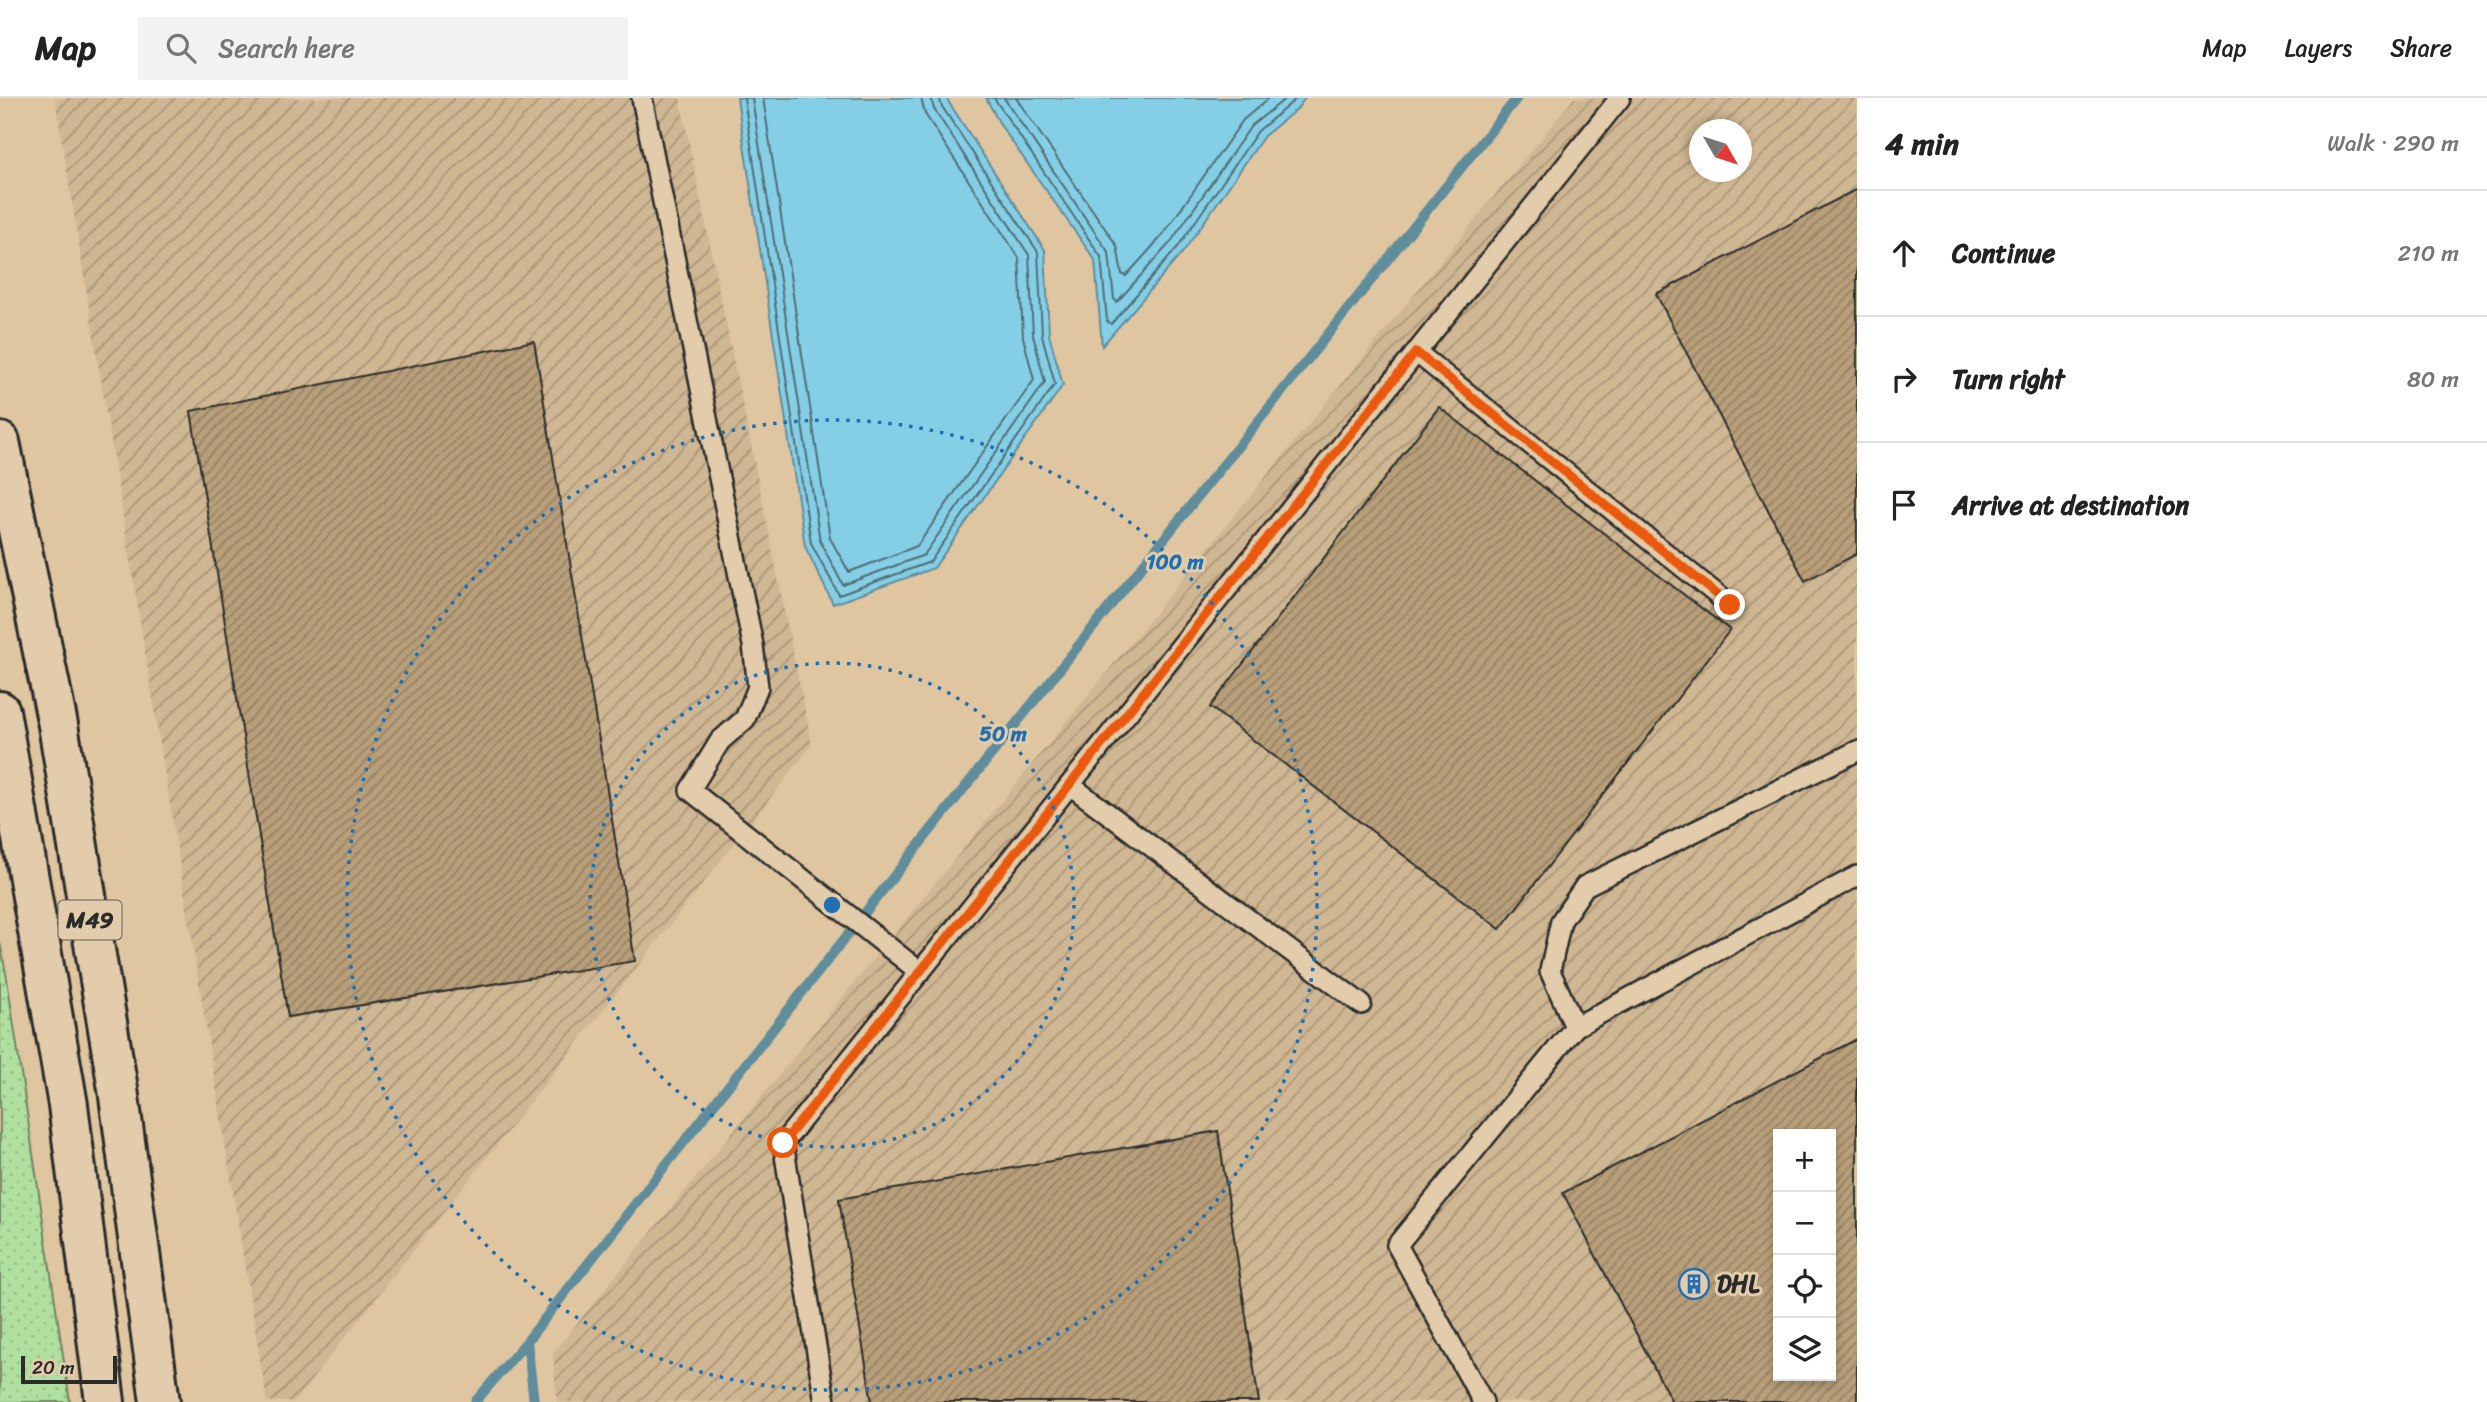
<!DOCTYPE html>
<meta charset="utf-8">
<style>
body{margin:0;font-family:Sriracha,sans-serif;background:#f2f2f2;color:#222}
.controls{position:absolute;right:21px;bottom:21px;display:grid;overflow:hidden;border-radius:0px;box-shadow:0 4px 10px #0003}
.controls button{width:63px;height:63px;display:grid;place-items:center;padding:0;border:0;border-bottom:2px solid #e0e0e0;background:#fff;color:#222;font:35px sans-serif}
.compass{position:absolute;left:1689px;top:21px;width:63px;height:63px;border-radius:50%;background:#fff;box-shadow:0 4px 10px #0003;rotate:129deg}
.scale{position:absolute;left:21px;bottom:18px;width:96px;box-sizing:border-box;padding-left:7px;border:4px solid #2b2b2b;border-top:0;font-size:19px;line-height:24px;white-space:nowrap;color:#2b2b2b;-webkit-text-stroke:5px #e2ccab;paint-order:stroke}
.stop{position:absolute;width:21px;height:21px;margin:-16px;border:5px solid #ea580c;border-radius:50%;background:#fff}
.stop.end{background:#ea580c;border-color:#fff;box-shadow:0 2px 7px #0008}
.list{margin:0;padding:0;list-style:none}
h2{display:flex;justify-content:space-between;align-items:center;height:91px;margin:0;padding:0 28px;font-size:30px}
h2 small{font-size:23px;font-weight:400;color:#767676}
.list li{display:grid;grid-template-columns:46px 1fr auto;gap:21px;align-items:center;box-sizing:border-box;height:126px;padding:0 28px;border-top:2px solid #e0e0e0}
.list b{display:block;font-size:26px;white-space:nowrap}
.list em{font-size:23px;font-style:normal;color:#767676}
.icon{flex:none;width:38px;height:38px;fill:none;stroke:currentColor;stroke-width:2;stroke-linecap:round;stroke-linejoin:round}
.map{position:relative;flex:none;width:1857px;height:1304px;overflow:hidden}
header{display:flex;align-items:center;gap:42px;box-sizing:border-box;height:98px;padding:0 35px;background:#fff;border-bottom:2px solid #e0e0e0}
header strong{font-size:33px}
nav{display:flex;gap:38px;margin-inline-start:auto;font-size:24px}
.search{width:490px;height:63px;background:#f2f2f2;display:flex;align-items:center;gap:18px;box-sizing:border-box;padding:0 24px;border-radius:0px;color:#767676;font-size:26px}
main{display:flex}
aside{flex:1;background:#fff}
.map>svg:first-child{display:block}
</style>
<header>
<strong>Map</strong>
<div class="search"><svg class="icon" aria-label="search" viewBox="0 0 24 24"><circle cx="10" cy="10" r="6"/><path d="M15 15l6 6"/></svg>Search here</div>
<nav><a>Map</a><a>Layers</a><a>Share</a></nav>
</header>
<main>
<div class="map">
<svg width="1857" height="1304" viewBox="0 0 1857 1304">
<defs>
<pattern id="industrial-furrows" width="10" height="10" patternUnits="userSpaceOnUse" patternTransform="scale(1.75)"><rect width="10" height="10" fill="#d0b793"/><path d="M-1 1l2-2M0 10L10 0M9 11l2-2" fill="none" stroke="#a99578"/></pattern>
<pattern id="grass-dots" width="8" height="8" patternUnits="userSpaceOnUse" patternTransform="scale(1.75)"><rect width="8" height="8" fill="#b0e09f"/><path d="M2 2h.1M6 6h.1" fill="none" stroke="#98c089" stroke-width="1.8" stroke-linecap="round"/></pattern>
<pattern id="building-hatch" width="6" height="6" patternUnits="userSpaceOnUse" patternTransform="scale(1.75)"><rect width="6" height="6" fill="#b89f7a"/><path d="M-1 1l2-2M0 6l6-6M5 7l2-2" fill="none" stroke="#968264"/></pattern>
</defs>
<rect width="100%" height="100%" fill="#dfc6a1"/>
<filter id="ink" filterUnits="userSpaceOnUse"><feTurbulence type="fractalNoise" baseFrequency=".0143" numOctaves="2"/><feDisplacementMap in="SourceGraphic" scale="14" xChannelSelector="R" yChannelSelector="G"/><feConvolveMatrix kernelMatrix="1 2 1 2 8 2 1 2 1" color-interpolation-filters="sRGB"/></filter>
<g filter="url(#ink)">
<g fill="url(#industrial-furrows)" fill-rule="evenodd">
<polygon points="55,0 680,0 812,647 294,1304 267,1304"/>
<path d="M1574,0H1857V1304H557L553,1255ZM1700,32H1742V74H1700ZM1778,1036H1831V1278H1778Z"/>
</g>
<polygon fill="url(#grass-dots)" stroke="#6e8665" stroke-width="2" points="0,844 7,881 70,1304 0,1304"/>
<g fill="#85cfe6" stroke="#618d9b" stroke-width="2">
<polygon points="737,0 946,0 1045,152 1049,236 1063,287 934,470 833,506 805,448"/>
<polygon points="986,0 1305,0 1297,11 1264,38 1183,154 1102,248 1095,162 1001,28"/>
</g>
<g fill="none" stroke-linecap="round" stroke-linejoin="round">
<g stroke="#4f6d76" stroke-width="2">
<polyline points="744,0 811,445 839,497 930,464 1055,286 1042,237 1038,154 941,7 940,0"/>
<polyline points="752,0 820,443 843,487 924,457 1045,284 1033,237 1029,157 934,11 931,0"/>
<polyline points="763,0 830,440 849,474 917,448 1034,282 1023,239 1019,160 925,16 921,0"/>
<polyline points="994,0 1101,159 1107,223 1111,226 1177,150 1258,33 1297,0"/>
<polyline points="1004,0 1109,155 1114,201 1117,204 1170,145 1251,28 1286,0"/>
<polyline points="1016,0 1117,148 1122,176 1126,178 1162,138 1243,22 1269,0"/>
</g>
<g stroke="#618d9b" stroke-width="10">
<polyline points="475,1304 527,1243"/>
<polyline points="534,1304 527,1243 886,788 1517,0"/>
</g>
</g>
<g fill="url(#building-hatch)" stroke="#2b2b2b" stroke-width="2" fill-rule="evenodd">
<polygon points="1857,91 1857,456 1805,483 1656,196"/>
<polygon points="534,243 635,863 288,919 191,313"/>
<polygon points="1439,309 1730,532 1500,831 1210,609"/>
<path d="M1857,941V1304H1672L1563,1095ZM1778,1036H1831V1278H1778Z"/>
<polygon points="1218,1033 1259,1304 872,1304 839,1101"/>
</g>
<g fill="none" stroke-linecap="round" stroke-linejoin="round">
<g stroke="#2b2b2b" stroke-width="24">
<g id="service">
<polyline points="642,0 753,547 758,589 745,621 720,643 690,692 920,874"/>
<polyline points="1416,254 1730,507"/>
<polyline points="1070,687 1361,906"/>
<polyline points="1575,929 1550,873 1561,823 1585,788 1857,653"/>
<polyline points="825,1304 783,1045 1620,0"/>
<polyline points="1483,1304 1397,1147 1575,929 1857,778"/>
</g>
</g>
<g stroke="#2b2b2b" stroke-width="44">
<g id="motorway">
<polyline points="0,344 58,627 118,991 160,1304"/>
<polyline points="0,613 68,1007 105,1304"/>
</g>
</g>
<use href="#service" stroke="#e2ccab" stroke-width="19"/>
<use href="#motorway" stroke="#e2ccab" stroke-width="38"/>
</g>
</g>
<g fill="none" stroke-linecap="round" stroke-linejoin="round" filter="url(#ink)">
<polyline stroke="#ea580c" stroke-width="9" points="783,1045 1416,254 1730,507"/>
</g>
<g fill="none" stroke="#1f6fb2" stroke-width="3.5" stroke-dasharray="3.5 7">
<circle cx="832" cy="807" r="242"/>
<circle cx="832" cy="807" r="485"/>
</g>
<defs>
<g id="building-ring" transform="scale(1.575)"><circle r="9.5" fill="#e2ccab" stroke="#1f6fb2" stroke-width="1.5"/><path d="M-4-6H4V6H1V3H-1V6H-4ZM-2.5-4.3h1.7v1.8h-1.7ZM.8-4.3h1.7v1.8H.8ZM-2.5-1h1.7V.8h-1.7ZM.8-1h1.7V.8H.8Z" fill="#1f6fb2"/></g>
</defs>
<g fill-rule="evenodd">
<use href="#building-ring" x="1694" y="1186"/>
</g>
<g text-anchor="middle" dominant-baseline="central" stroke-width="6" stroke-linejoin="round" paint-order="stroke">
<rect fill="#e2ccab" stroke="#625b51" stroke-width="2" x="58.5" y="802.5" width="63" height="39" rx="5"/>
<g font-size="23" font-weight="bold" fill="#2b2b2b">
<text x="90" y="822">M49</text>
</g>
<g font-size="24" font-weight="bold" fill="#2b2b2b" stroke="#e2ccab" text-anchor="start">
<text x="1717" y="1186">DHL</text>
</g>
</g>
<circle cx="832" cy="807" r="10" fill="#1f6fb2" stroke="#e2ccab" stroke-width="3.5"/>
<g font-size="21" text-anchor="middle" font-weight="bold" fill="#1f6fb2" stroke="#e2ccab" stroke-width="6" stroke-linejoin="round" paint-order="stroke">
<text x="1175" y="471">100 m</text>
<text x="1003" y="643">50 m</text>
</g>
</svg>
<div class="controls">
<button>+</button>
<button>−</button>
<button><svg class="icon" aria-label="locate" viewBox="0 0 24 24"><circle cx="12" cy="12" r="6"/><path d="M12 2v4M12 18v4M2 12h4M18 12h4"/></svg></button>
<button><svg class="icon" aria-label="layers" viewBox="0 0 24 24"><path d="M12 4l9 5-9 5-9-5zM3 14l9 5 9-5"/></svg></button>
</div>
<svg class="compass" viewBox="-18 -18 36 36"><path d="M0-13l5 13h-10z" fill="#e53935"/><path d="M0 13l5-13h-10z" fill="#767676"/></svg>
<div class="scale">20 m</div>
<div class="stop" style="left:783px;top:1045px"></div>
<div class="stop end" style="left:1730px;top:507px"></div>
</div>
<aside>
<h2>4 min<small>Walk · 290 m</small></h2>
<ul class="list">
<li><svg class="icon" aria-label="ahead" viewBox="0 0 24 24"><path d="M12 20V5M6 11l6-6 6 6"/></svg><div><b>Continue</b></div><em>210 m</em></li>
<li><svg class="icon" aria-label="right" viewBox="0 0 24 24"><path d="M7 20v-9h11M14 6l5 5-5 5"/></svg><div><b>Turn right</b></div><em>80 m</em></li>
<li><svg class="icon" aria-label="arrive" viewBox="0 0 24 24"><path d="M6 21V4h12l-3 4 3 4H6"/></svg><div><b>Arrive at destination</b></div></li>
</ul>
</aside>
</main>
